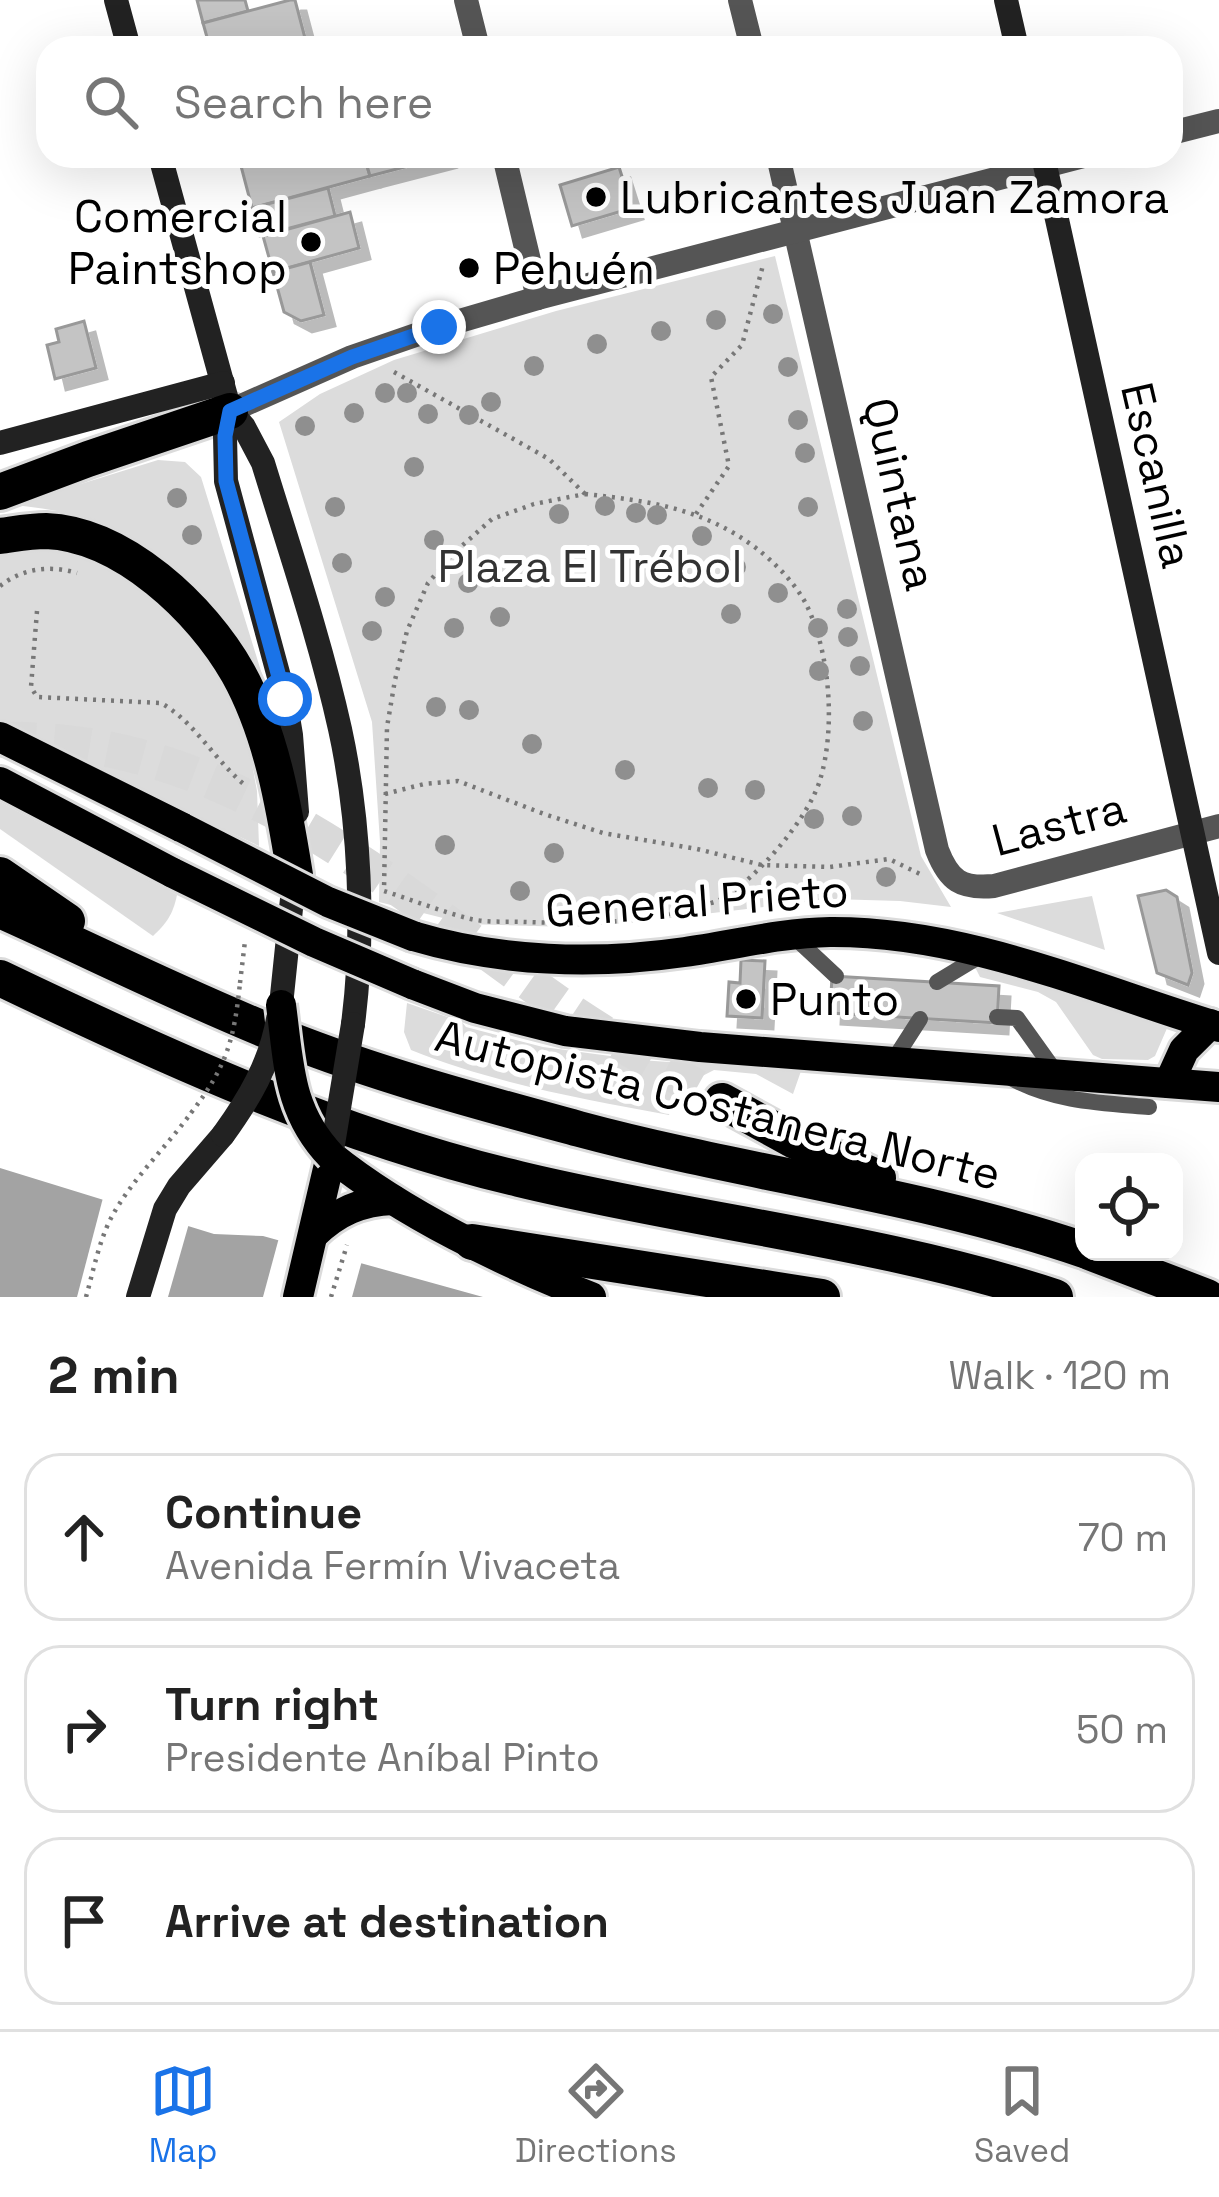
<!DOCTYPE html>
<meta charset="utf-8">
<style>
body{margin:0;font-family:"Space Grotesk",sans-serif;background:#f2f2f2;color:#222}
.controls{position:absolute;right:36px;bottom:36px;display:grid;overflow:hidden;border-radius:24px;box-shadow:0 12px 48px #0002}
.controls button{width:108px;height:108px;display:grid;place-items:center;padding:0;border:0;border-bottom:3px solid #e0e0e0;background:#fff;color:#222;font:60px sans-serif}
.stop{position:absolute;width:36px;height:36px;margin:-27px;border:9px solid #1a73e8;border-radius:50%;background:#fff}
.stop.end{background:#1a73e8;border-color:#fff;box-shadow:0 3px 12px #0008}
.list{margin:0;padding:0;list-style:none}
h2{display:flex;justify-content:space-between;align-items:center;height:156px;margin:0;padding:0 48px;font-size:51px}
h2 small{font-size:39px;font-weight:400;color:#767676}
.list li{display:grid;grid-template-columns:78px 1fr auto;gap:36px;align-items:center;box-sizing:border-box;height:168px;margin:0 24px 24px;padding:0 24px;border:3px solid #e0e0e0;border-radius:36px}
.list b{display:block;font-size:45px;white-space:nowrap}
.list p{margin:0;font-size:39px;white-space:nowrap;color:#767676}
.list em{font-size:39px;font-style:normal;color:#767676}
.icon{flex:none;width:66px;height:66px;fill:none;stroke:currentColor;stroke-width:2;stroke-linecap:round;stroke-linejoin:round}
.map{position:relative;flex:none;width:1219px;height:1297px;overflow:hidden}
.search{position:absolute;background:#fff;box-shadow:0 12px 48px #0002;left:36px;right:36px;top:36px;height:132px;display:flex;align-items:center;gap:30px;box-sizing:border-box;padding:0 42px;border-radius:36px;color:#767676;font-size:45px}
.sheet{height:732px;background:#fff}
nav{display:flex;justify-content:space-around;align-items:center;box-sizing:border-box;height:168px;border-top:3px solid #e0e0e0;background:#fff;font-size:33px;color:#767676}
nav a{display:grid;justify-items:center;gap:6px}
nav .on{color:#1a73e8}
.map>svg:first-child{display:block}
</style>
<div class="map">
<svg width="1219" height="1297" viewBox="0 0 1219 1297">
<defs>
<filter id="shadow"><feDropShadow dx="11" dy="11" stdDeviation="0" flood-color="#0004"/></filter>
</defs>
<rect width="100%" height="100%" fill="#fff"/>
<g fill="#dcdcdc">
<polygon points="775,256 921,856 951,907 900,901 831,899 627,923 570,927 467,924 379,902 380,842 372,722 279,422 320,394 394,360 556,311"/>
<path d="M158,460L185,462L201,477L265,684C188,580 153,517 13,505Z"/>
<polygon points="57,542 135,579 205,649 244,721 257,791 259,846 0,724 0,543"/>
<path d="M0,802L177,895C173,914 167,923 153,936L0,829Z"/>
<polygon points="1092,896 1105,950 997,913"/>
<polygon points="982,966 1168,1026 1155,1056 1148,1060 1102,1059 1093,1055 1056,1002 1038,992 980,977 976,969"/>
<path d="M407,1003L462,1022L466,1027L543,1047L640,1060L801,1071L793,1094L756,1074L714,1070L677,1089L669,1115C582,1099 493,1083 411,1050L404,1032Z"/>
</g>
<polygon fill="#a3a3a3" points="0,1168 214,1234 263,1236 483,1297 0,1297"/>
<g fill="#fff">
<polygon points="104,1194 190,1220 168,1297 77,1297"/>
<polygon points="280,1234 363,1257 352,1297 263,1297"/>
</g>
<g fill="#c4c4c4" stroke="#999" stroke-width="3" filter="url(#shadow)">
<polygon points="197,0 245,0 248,11 203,23"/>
<polygon points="290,0 295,0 305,38 266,48 210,48 203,23"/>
<polygon points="280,156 364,156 370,176 252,208 241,166"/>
<polygon points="364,156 447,156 370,176"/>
<polygon points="619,167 632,208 572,226 560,185"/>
<polygon points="328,188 335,216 260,236 252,208"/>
<polygon points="350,212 359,248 273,272 263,236"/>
<polygon points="310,262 324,315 301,321 284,312 273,272"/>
<polygon points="84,321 96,368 55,379 47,345 59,342 56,329"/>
<polygon points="1166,890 1177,897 1192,973 1188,985 1157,973 1138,896"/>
<polygon points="741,960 765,961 762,1018 727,1016 729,982 740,983"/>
<polygon points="832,976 999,986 997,1023 830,1013"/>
</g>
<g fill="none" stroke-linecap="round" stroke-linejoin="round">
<path stroke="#d9d9d9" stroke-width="36" stroke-dasharray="36 18" stroke-linecap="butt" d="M0,740C226,734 391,887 565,1008C615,1042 669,1072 722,1101"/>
<g stroke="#dbdbdb" stroke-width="36">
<g id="primary">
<polyline points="0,737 183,828"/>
<polyline points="0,782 173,873"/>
<path d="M413,936C500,962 595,965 685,952C734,945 780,933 830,932C965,931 1091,988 1219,1027"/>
<polyline points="412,984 475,1008 565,1031 700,1047 1219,1087"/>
<polyline points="1169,1083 1184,1050 1210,1024"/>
<path d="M314,1234C337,1212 361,1201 393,1200"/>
<path d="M298,1297L331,1156C403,1214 505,1263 591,1297"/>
</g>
</g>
<g stroke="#dbdbdb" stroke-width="42">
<g id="highway">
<polyline points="0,492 88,459 230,411"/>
<path d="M0,536C15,534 31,531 46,531C123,534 202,609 238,673C272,734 284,807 295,875"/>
<polyline points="0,875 67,921"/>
<path d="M0,910C94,952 187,999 283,1037C378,1075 480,1102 579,1129C746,1174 920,1194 1084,1250"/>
<path d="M0,978C167,1058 338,1136 519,1179C697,1222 880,1240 1055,1297"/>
<polyline points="722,1101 793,1140 878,1178"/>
<polyline points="472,1242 822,1297"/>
<polyline points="1089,1252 1207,1297"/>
</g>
</g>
<g stroke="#777" stroke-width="4.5" stroke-dasharray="3 6" stroke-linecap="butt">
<polyline points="394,372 549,459 585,494"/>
<path d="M585,494C649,501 703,508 756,548C774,562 794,582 805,602C830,650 836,728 820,780C808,819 757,878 723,898C715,903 705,904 697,907C640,924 584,924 526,922C508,921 488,923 471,919C442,912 413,900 384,891L387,727L395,680L407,631L428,583L454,553L492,519L534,504Z"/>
<polyline points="696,514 729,466 711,377 742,345 763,265"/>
<path d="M0,586C23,568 50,565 77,573"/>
<path d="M37,611L31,687L37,697L161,703C195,722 215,761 246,786"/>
<polyline points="385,794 424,784 458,781 544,814 603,833 697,849 762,865 830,867 889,859 920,874"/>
<polyline points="240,983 245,941"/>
<path d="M86,1297C93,1272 98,1246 109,1222C129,1182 164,1150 191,1113"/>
<polyline points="331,1297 347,1245"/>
</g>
<g stroke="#555" stroke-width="16">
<polyline points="792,935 836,976"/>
<polyline points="937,982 985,953"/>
<polyline points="997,1017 1017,1018 1057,1074"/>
<polyline points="893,1061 920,1019"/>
<path d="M1011,1078C1055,1102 1101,1103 1149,1107"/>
</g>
<g stroke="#555" stroke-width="24">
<polyline points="466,0 478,48"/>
<polyline points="740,0 752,48"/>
<polyline points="1171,133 1219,121"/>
<polyline points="504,156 538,298"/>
<path d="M778,156L937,850C949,881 961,889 994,886L1219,826"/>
<polyline points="230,411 352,357 439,327 538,298 1084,156"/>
</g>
<g stroke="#222" stroke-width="24">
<polyline points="116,0 129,48"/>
<polyline points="1006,0 1017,48"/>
<polyline points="160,156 230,411 225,436 226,481 285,699 291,735 297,812"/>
<polyline points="1043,156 1219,953"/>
<path d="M230,411L244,427L263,463C290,551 320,639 340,729C360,821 365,931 353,1024"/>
<polyline points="0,443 223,383"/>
<polyline points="281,1005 295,870"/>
<polyline points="138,1297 165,1209 179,1186 223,1135"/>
</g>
<use href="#primary" stroke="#000" stroke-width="30"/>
<use href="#highway" stroke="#000" stroke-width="36"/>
<g stroke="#dbdbdb" stroke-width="36" stroke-linecap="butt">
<g id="primary-bridge">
<polyline points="183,828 328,902 413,936"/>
<polyline points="173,873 314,942 412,984"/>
<path d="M281,1005C289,1064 288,1111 331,1156"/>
</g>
</g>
<path stroke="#777" stroke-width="4.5" stroke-dasharray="3 6" stroke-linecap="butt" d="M191,1113C227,1066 234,1040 240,983"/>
<g stroke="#222" stroke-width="24">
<path d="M223,1135C249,1099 270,1064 278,1019"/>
<polyline points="331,1156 353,1024"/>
</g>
<use href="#primary-bridge" stroke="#000" stroke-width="30"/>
</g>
<g fill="#8f8f8f">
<circle cx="773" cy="314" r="10"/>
<circle cx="716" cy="320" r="10"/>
<circle cx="661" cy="331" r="10"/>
<circle cx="597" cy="344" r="10"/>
<circle cx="534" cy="366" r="10"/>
<circle cx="788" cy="367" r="10"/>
<circle cx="385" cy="393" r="10"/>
<circle cx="407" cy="393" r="10"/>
<circle cx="491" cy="402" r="10"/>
<circle cx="354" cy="413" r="10"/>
<circle cx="428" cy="414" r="10"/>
<circle cx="469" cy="415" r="10"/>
<circle cx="798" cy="420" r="10"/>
<circle cx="305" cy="426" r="10"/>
<circle cx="805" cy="453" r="10"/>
<circle cx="414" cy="467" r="10"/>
<circle cx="177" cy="498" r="10"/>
<circle cx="605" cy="506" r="10"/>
<circle cx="335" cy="507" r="10"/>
<circle cx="808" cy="507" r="10"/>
<circle cx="636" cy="513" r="10"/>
<circle cx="559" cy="514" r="10"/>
<circle cx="657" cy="515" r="10"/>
<circle cx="192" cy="535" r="10"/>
<circle cx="702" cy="536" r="10"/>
<circle cx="434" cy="540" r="10"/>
<circle cx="342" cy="563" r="10"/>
<circle cx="736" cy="567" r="10"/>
<circle cx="492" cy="569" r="10"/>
<circle cx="468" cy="583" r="10"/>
<circle cx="778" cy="593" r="10"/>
<circle cx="385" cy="597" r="10"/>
<circle cx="847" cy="609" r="10"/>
<circle cx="731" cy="614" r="10"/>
<circle cx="500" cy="617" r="10"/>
<circle cx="454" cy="628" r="10"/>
<circle cx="818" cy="628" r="10"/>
<circle cx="372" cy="631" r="10"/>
<circle cx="848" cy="637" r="10"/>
<circle cx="860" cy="666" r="10"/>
<circle cx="819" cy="671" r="10"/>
<circle cx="436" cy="707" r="10"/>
<circle cx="469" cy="710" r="10"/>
<circle cx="863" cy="721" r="10"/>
<circle cx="532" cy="744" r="10"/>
<circle cx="625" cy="770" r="10"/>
<circle cx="708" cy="788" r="10"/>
<circle cx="755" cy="790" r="10"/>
<circle cx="852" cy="816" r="10"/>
<circle cx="814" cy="819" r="10"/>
<circle cx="445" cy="845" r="10"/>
<circle cx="554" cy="853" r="10"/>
<circle cx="886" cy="877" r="10"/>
<circle cx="520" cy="891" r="10"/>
</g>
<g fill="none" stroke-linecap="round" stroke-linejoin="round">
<polyline stroke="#1a73e8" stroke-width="15" points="285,699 226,481 225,436 230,411 352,357 439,327"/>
</g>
<g fill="#000" stroke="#fff" stroke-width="4.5">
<circle cx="596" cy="197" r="12"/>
<circle cx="311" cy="242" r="12"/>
<circle cx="469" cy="268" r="12"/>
<circle cx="746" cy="999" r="12"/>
</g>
<g text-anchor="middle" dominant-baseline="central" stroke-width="10" stroke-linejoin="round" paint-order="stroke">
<g font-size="45" fill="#000" stroke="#fff" text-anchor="start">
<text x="620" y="197">Lubricantes Juan Zamora</text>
<text x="287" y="216" text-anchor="end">Comercial<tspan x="287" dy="52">Paintshop</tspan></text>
<text x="493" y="268">Pehuén</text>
<text x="770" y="999">Punto</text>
</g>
<g font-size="45" fill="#000" stroke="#fff">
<text transform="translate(1157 475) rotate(77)">Escanilla</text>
<text transform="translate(900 494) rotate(77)">Quintana</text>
<text transform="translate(1059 824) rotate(-15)">Lastra</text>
<text transform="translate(697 901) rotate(-4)">General Prieto</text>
<text transform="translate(718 1105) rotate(14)">Autopista Costanera Norte</text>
</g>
<g font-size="45" fill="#333" stroke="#fff">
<text x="590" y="566">Plaza El Trébol</text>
</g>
</g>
</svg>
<div class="controls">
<button><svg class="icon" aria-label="locate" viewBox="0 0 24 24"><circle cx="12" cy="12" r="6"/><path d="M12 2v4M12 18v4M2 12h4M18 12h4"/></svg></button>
</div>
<div class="stop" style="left:285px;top:699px"></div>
<div class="stop end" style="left:439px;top:327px"></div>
<div class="search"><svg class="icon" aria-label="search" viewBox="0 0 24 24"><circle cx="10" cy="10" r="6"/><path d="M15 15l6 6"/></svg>Search here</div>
</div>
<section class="sheet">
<h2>2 min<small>Walk · 120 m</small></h2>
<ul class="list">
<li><svg class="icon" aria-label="ahead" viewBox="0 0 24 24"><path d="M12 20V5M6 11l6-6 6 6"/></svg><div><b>Continue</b><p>Avenida Fermín Vivaceta</p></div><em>70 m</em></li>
<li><svg class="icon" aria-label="right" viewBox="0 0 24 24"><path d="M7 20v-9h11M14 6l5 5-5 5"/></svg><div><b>Turn right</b><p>Presidente Aníbal Pinto</p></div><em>50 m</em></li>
<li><svg class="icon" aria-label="arrive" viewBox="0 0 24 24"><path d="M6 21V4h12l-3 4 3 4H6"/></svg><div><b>Arrive at destination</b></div></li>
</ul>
</section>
<nav>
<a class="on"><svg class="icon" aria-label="map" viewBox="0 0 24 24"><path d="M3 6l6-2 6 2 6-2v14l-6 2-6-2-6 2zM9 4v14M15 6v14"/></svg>Map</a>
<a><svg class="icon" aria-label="directions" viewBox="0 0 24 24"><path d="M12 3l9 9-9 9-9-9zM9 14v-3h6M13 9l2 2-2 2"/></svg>Directions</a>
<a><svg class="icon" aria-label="saved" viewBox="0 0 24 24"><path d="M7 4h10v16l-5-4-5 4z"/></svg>Saved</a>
</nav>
